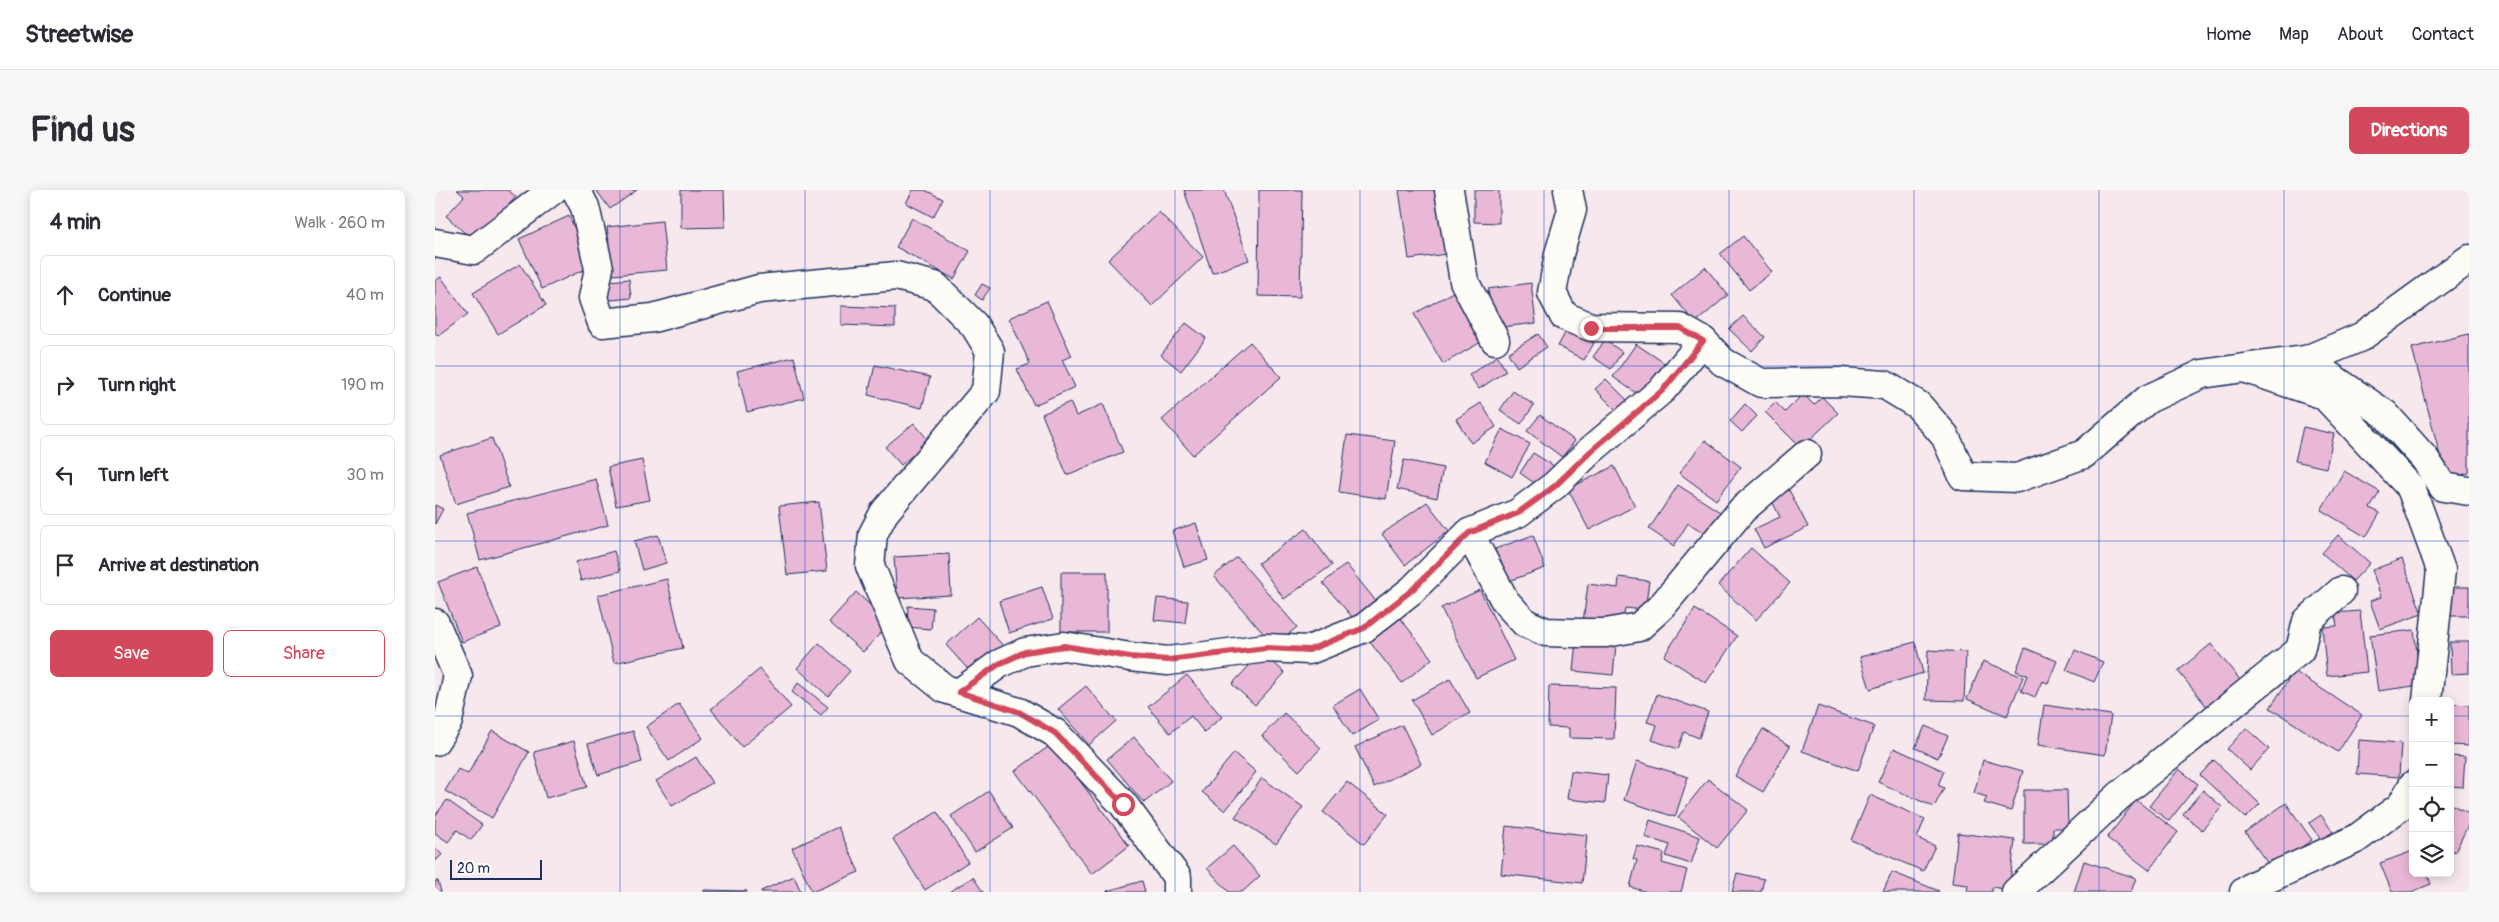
<!DOCTYPE html>
<meta charset="utf-8">
<style>
body{margin:0;font-family:Pangolin,sans-serif;background:#f7f7f7;color:#2b2b33}
.controls{position:absolute;right:15px;bottom:15px;display:grid;overflow:hidden;border-radius:8px;box-shadow:0 2px 12px #0003}
.controls button{width:45px;height:45px;display:grid;place-items:center;padding:0;border:0;border-bottom:1px solid #e1e1e2;background:#fff;color:#2b2b33;font:25px sans-serif}
.scale{position:absolute;left:15px;bottom:12px;width:92px;box-sizing:border-box;padding-left:5px;border:2px solid #1b2f5e;border-top:0;font-size:14px;line-height:18px;white-space:nowrap;color:#1b2f5e;-webkit-text-stroke:4px #fdfcf7;paint-order:stroke}
.stop{position:absolute;width:15px;height:15px;margin:-11px;border:4px solid #d1495b;border-radius:50%;background:#fff}
.stop.end{background:#d1495b;border-color:#fff;box-shadow:0 1px 5px #0008}
.list{margin:0;padding:0;list-style:none}
h2{display:flex;justify-content:space-between;align-items:center;height:65px;margin:0;padding:0 20px;font-size:21px}
h2 small{font-size:16px;font-weight:400;color:#7c7c81}
.list li{display:grid;grid-template-columns:32px 1fr auto;gap:15px;align-items:center;box-sizing:border-box;height:80px;margin:0 10px 10px;padding:0 10px;border:1px solid #e1e1e2;border-radius:8px}
.list b{display:block;font-size:19px;white-space:nowrap}
.list em{font-size:16px;font-style:normal;color:#7c7c81}
.actions{display:flex;gap:10px;padding:15px 20px}
.actions a{flex:1;padding:11px 0;border:1px solid #d1495b;border-radius:8px;text-align:center;font-size:18px;color:#d1495b}
.actions .main{background:#d1495b;color:#fff}
.icon{flex:none;width:28px;height:28px;fill:none;stroke:currentColor;stroke-width:2;stroke-linecap:round;stroke-linejoin:round}
.map{position:relative;flex:none;width:2034px;height:702px;overflow:hidden;border-radius:8px}
header{display:flex;align-items:center;gap:30px;box-sizing:border-box;height:70px;padding:0 25px;background:#fff;border-bottom:1px solid #e1e1e2}
header strong{font-size:24px}
nav{display:flex;gap:28px;margin-inline-start:auto;font-size:18px}
.intro{display:flex;align-items:center;justify-content:space-between;box-sizing:border-box;height:120px;padding:0 30px}
h1{margin:0;font-size:35px}
.button{padding:12px 22px;border-radius:8px;background:#d1495b;color:#fff;font-size:18px;font-weight:700}
main{display:flex;gap:30px;padding:0 30px}
aside{flex:1;background:#fff;border-radius:8px;box-shadow:0 2px 12px #0003}
.map>svg:first-child{display:block}
</style>
<header>
<strong>Streetwise</strong>
<nav><a>Home</a><a>Map</a><a>About</a><a>Contact</a></nav>
</header>
<div class="intro"><h1>Find us</h1><a class="button">Directions</a></div>
<main>
<aside>
<h2>4 min<small>Walk · 260 m</small></h2>
<ul class="list">
<li><svg class="icon" aria-label="ahead" viewBox="0 0 24 24"><path d="M12 20V5M6 11l6-6 6 6"/></svg><div><b>Continue</b></div><em>40 m</em></li>
<li><svg class="icon" aria-label="right" viewBox="0 0 24 24"><path d="M7 20v-9h11M14 6l5 5-5 5"/></svg><div><b>Turn right</b></div><em>190 m</em></li>
<li><svg class="icon" aria-label="left" viewBox="0 0 24 24"><path d="M17 20v-9H6M10 6l-5 5 5 5"/></svg><div><b>Turn left</b></div><em>30 m</em></li>
<li><svg class="icon" aria-label="arrive" viewBox="0 0 24 24"><path d="M6 21V4h12l-3 4 3 4H6"/></svg><div><b>Arrive at destination</b></div></li>
</ul>
<div class="actions"><a class="main">Save</a><a>Share</a></div>
</aside>
<div class="map">
<svg width="2034" height="702" viewBox="0 0 2034 702">
<rect width="100%" height="100%" fill="#f7e8ed"/>
<filter id="ink" filterUnits="userSpaceOnUse"><feTurbulence type="fractalNoise" baseFrequency=".02" numOctaves="2"/><feDisplacementMap in="SourceGraphic" scale="10" xChannelSelector="R" yChannelSelector="G"/><feConvolveMatrix kernelMatrix="1 2 1 2 8 2 1 2 1" color-interpolation-filters="sRGB"/></filter>
<g filter="url(#ink)">
<g fill="#eab8d7" stroke="#1b2f5e">
<polygon points="22,0 73,0 81,7 40,52 11,26 29,6"/>
<polygon points="161,0 202,0 175,19"/>
<polygon points="246,0 289,0 290,37 246,38"/>
<polygon points="478,0 490,0 508,9 498,27 471,13"/>
<polygon points="749,0 789,0 814,70 777,83"/>
<polygon points="824,0 867,0 865,107 823,106"/>
<polygon points="964,0 1003,0 1012,64 974,69"/>
<polygon points="1039,0 1064,0 1064,33 1039,32"/>
<polygon points="724,22 768,67 717,116 673,70"/>
<polygon points="134,26 157,76 107,99 84,49"/>
<polygon points="477,28 535,61 519,89 461,57"/>
<polygon points="227,31 232,80 178,85 172,37"/>
<polygon points="1308,46 1337,82 1314,100 1285,64"/>
<polygon points="85,74 111,115 63,144 38,103"/>
<polygon points="1270,77 1293,105 1260,133 1237,105"/>
<polygon points="6,87 33,124 3,146 0,142 0,91"/>
<polygon points="194,89 196,108 167,111 166,92"/>
<polygon points="1096,93 1101,133 1058,138 1053,99"/>
<polygon points="547,94 555,98 547,110 540,105"/>
<polygon points="1025,98 1053,148 1008,174 979,124"/>
<polygon points="612,111 637,166 627,170 640,197 599,215 582,179 595,174 574,128"/>
<polygon points="406,116 460,118 460,137 406,135"/>
<polygon points="1308,126 1330,147 1317,161 1294,139"/>
<polygon points="751,133 771,148 746,181 726,165"/>
<polygon points="1133,138 1159,153 1149,170 1123,156"/>
<polygon points="1103,144 1112,157 1082,177 1073,163"/>
<polygon points="2034,144 2034,283 2011,289 1977,158"/>
<polygon points="1170,150 1187,162 1176,179 1158,167"/>
<polygon points="815,152 846,187 758,265 727,230"/>
<polygon points="1201,154 1234,176 1211,210 1178,187"/>
<polygon points="1062,166 1071,181 1044,199 1034,185"/>
<polygon points="359,167 369,208 312,222 302,181"/>
<polygon points="440,175 495,187 487,218 433,205"/>
<polygon points="1171,189 1194,212 1184,223 1160,199"/>
<polygon points="1078,201 1099,215 1086,234 1065,220"/>
<polygon points="1368,204 1379,215 1387,207 1403,223 1366,258 1330,222 1340,212 1350,222"/>
<polygon points="635,212 641,226 668,214 688,262 632,285 607,224"/>
<polygon points="1046,213 1061,237 1036,253 1021,229"/>
<polygon points="1310,214 1322,226 1307,242 1295,231"/>
<polygon points="1105,225 1140,251 1127,267 1092,241"/>
<polygon points="479,233 494,251 466,275 450,257"/>
<polygon points="1868,237 1899,244 1891,278 1860,271"/>
<polygon points="1067,239 1095,254 1077,287 1050,272"/>
<polygon points="912,245 960,251 951,309 904,302"/>
<polygon points="57,248 74,297 21,314 5,265"/>
<polygon points="1270,250 1306,277 1281,310 1244,283"/>
<polygon points="1098,263 1119,276 1105,297 1085,283"/>
<polygon points="207,270 215,310 181,316 173,277"/>
<polygon points="969,270 1008,278 1002,308 962,299"/>
<polygon points="1179,276 1200,316 1154,340 1133,299"/>
<polygon points="1909,281 1945,302 1935,318 1945,323 1931,347 1886,320"/>
<polygon points="161,289 173,335 45,370 32,323"/>
<polygon points="1243,295 1285,322 1271,344 1253,333 1239,356 1214,339"/>
<polygon points="1354,300 1373,337 1329,358 1319,339 1345,327 1336,309"/>
<polygon points="384,312 392,381 352,385 344,316"/>
<polygon points="992,312 1014,341 970,375 947,344"/>
<polygon points="0,315 8,319 0,334"/>
<polygon points="761,333 773,370 749,377 737,341"/>
<polygon points="871,339 897,375 849,409 823,373"/>
<polygon points="223,345 231,373 207,380 199,351"/>
<polygon points="1098,345 1110,378 1071,392 1060,359"/>
<polygon points="1903,345 1935,373 1918,391 1887,363"/>
<polygon points="1316,358 1355,393 1321,430 1283,395"/>
<polygon points="179,361 185,381 146,391 141,372"/>
<polygon points="514,364 516,405 462,408 459,367"/>
<polygon points="802,367 862,437 839,456 779,386"/>
<polygon points="1967,369 1987,424 1945,439 1935,411 1946,407 1937,380"/>
<polygon points="911,374 940,410 918,428 888,393"/>
<polygon points="42,377 66,437 27,452 3,392"/>
<rect x="626" y="382" width="46" height="60"/>
<polygon points="1184,387 1214,391 1210,420 1190,418 1187,437 1148,432 1153,394 1183,398"/>
<polygon points="232,389 248,458 179,473 163,405"/>
<polygon points="607,397 618,429 574,443 564,411"/>
<rect x="2015" y="397" width="19" height="29"/>
<polygon points="1045,400 1079,470 1041,488 1006,418"/>
<polygon points="421,402 455,433 428,462 394,432"/>
<polygon points="722,408 753,411 750,433 719,430"/>
<polygon points="473,416 498,418 496,439 472,437"/>
<polygon points="1260,419 1302,446 1271,493 1229,466"/>
<polygon points="1925,421 1932,482 1892,486 1887,437 1902,436 1900,423"/>
<polygon points="962,424 997,469 967,493 931,447"/>
<polygon points="542,427 572,460 541,488 511,455"/>
<polygon points="1979,440 1986,495 1943,501 1935,445"/>
<polygon points="1141,451 1181,455 1178,485 1138,481"/>
<polygon points="1480,452 1488,483 1435,499 1425,467"/>
<polygon points="2015,452 2034,452 2034,483 2016,484"/>
<polygon points="384,453 415,481 393,506 362,478"/>
<polygon points="1776,454 1806,491 1773,518 1743,481"/>
<polygon points="1590,458 1622,471 1613,493 1607,491 1600,507 1586,501 1592,485 1581,481"/>
<polygon points="1493,460 1531,462 1529,511 1491,510"/>
<polygon points="1640,460 1668,472 1659,492 1631,480"/>
<polygon points="827,462 850,483 820,515 797,494"/>
<polygon points="1548,471 1588,487 1572,526 1532,509"/>
<polygon points="325,479 356,517 307,557 276,519"/>
<polygon points="1859,481 1927,525 1903,562 1835,518"/>
<polygon points="752,485 787,527 769,542 756,526 735,543 713,517"/>
<polygon points="1015,489 1035,523 997,545 977,510"/>
<polygon points="363,493 393,517 386,525 357,502"/>
<polygon points="651,496 681,531 654,555 623,519"/>
<polygon points="1114,496 1181,498 1179,549 1134,548 1134,538 1113,537"/>
<polygon points="925,499 944,530 917,546 898,515"/>
<polygon points="1222,504 1273,522 1264,548 1249,542 1243,559 1217,550 1222,535 1212,532"/>
<polygon points="244,514 268,548 234,571 211,537"/>
<polygon points="2018,514 2034,515 2034,556 2015,555"/>
<polygon points="1609,515 1676,525 1670,565 1603,555"/>
<polygon points="1383,516 1439,536 1423,581 1367,561"/>
<polygon points="849,523 886,558 864,581 827,546"/>
<polygon points="967,535 986,574 939,597 920,557"/>
<polygon points="1490,536 1513,546 1503,568 1480,558"/>
<polygon points="1811,538 1834,559 1815,580 1792,559"/>
<polygon points="1328,539 1355,556 1328,602 1300,586"/>
<polygon points="57,541 94,562 57,628 10,601 23,579 33,584"/>
<polygon points="198,541 207,572 163,585 153,554"/>
<polygon points="699,547 736,591 709,613 672,569"/>
<polygon points="1924,550 1966,553 1964,587 1922,584"/>
<polygon points="139,551 152,597 111,608 99,562"/>
<polygon points="617,554 694,656 657,684 580,581"/>
<polygon points="1459,558 1509,581 1503,595 1509,598 1499,617 1443,592"/>
<polygon points="799,563 821,582 790,621 767,602"/>
<polygon points="2015,566 2030,567 2028,597 2015,596"/>
<polygon points="261,567 277,593 237,616 221,591"/>
<polygon points="1548,570 1588,581 1576,621 1549,613 1552,607 1539,603"/>
<polygon points="1779,570 1825,614 1811,628 1765,585"/>
<polygon points="1202,571 1253,587 1240,627 1189,610"/>
<polygon points="1744,579 1763,594 1734,631 1714,616"/>
<polygon points="1136,581 1173,585 1170,613 1132,609"/>
<polygon points="827,588 868,617 841,654 800,627"/>
<polygon points="1273,589 1313,620 1282,658 1243,627"/>
<polygon points="912,592 953,624 929,654 888,622"/>
<polygon points="1589,600 1632,600 1633,638 1618,638 1618,654 1589,654"/>
<polygon points="1768,600 1787,617 1767,640 1748,624"/>
<polygon points="554,601 578,638 540,662 516,626"/>
<polygon points="1435,605 1490,629 1482,648 1500,656 1488,681 1416,650"/>
<polygon points="12,610 47,635 36,650 22,640 13,652 0,643 0,626"/>
<polygon points="1701,610 1743,642 1714,680 1672,648"/>
<polygon points="1851,613 1877,650 1836,678 1810,642"/>
<polygon points="2015,614 2034,623 2034,633 2020,662 2015,659"/>
<polygon points="502,622 533,672 490,700 458,649"/>
<polygon points="1886,625 1898,642 1886,650 1874,633"/>
<polygon points="1215,630 1265,647 1256,674 1231,666 1235,655 1210,647"/>
<polygon points="1071,636 1152,645 1147,693 1066,684"/>
<polygon points="403,637 424,682 377,702 357,658"/>
<polygon points="1523,643 1580,650 1574,700 1557,697 1557,702 1532,702 1533,695 1517,693"/>
<polygon points="798,656 825,686 807,702 794,702 772,678"/>
<polygon points="1202,656 1229,663 1227,673 1252,680 1246,702 1212,702 1195,697 1202,670 1198,669"/>
<polygon points="0,657 7,665 0,671"/>
<polygon points="1978,661 1978,683 1992,683 1996,694 1976,702 1957,702 1945,673"/>
<polygon points="1649,671 1701,688 1696,702 1639,702"/>
<polygon points="1457,682 1504,701 1503,702 1448,702"/>
<polygon points="1302,683 1329,689 1326,702 1297,702"/>
<polygon points="359,686 366,702 326,702 326,701"/>
<polygon points="538,687 548,702 514,702"/>
<polygon points="0,691 3,691 6,702 0,702"/>
<polygon points="707,691 710,702 672,702 672,701"/>
<polygon points="269,700 312,701 312,702 269,702"/>
</g>
<g fill="none" stroke-linecap="round" stroke-linejoin="round">
<g stroke="#1b2f5e" stroke-width="31">
<g id="minor">
<polyline points="141,0 150,17 164,78 158,108 167,133 218,128 324,99 461,86 500,96 539,135 555,161 551,201 449,323 438,344 435,376 475,471 510,499 584,522 620,543 688,614 742,687 742,702"/>
<polyline points="1014,0 1029,91 1060,150"/>
<polyline points="1133,0 1137,20 1124,64 1117,103 1129,126 1156,137 1245,138 1268,151 1288,172 1326,193 1406,192 1450,195 1483,215 1510,246 1528,286 1582,288 1649,264 1713,209 1767,184 1809,178 1889,205 1976,298 2006,380 1992,511"/>
<polyline points="0,53 39,60 118,0"/>
<polyline points="1871,170 1950,224 1990,269 2008,297 2034,301"/>
<polyline points="1816,177 1871,170 1926,147 2034,69"/>
<polyline points="1034,343 1070,411 1090,433 1111,442 1140,443 1171,443 1204,437 1227,416 1307,320 1372,264"/>
<polyline points="0,433 23,486 13,531 0,551"/>
<polyline points="524,503 564,474 590,462 629,456 695,467 733,471 831,458 874,460 929,438 977,400 1034,343 1083,323 1120,295 1155,261 1228,199 1268,151"/>
<polyline points="1581,702 1684,606 1865,460 1872,431 1906,401"/>
<polyline points="1809,702 1819,695 1921,649 1966,616 1978,595"/>
</g>
</g>
<use href="#minor" stroke="#fdfcf7" stroke-width="28"/>
</g>
</g>
<g fill="none" stroke-linecap="round" stroke-linejoin="round" filter="url(#ink)">
<polyline stroke="#d1495b" stroke-width="6" points="688,614 620,543 584,522 524,502 564,474 590,462 629,456 695,467 733,470 831,458 874,460 929,438 977,400 1034,343 1083,323 1120,296 1155,262 1228,200 1268,151 1245,138 1156,138"/>
</g>
<path fill="none" stroke="#1d4ed8" stroke-width="1" stroke-opacity="0.55" d="M185,0V702M370,0V702M555,0V702M740,0V702M925,0V702M1109,0V702M1294,0V702M1479,0V702M1664,0V702M1849,0V702M0,176H2034M0,351H2034M0,526H1978M2015,526H2034"/>
</svg>
<div class="controls">
<button>+</button>
<button>−</button>
<button><svg class="icon" aria-label="locate" viewBox="0 0 24 24"><circle cx="12" cy="12" r="6"/><path d="M12 2v4M12 18v4M2 12h4M18 12h4"/></svg></button>
<button><svg class="icon" aria-label="layers" viewBox="0 0 24 24"><path d="M12 4l9 5-9 5-9-5zM3 14l9 5 9-5"/></svg></button>
</div>
<div class="scale">20 m</div>
<div class="stop" style="left:688px;top:614px"></div>
<div class="stop end" style="left:1156px;top:138px"></div>
</div>
</main>
